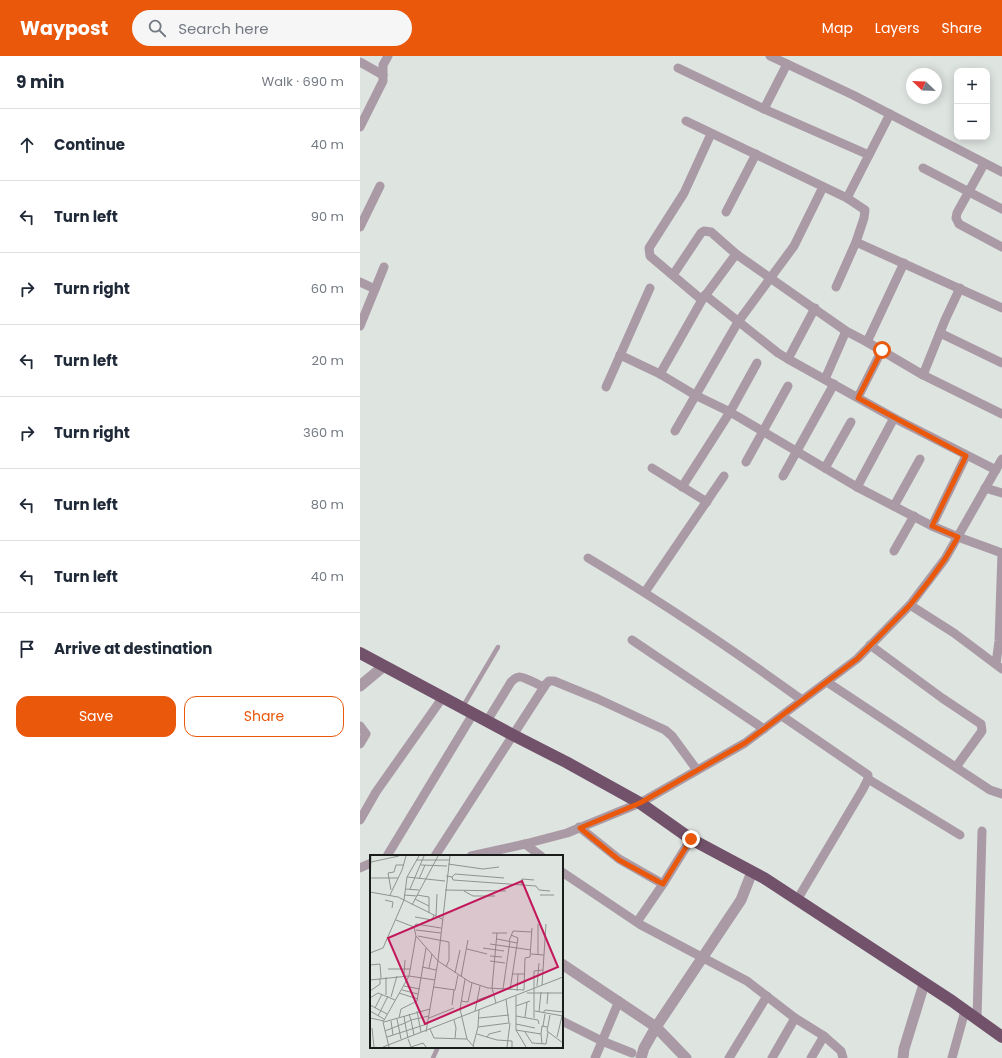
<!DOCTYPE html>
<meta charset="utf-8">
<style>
body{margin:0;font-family:Poppins,sans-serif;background:#f6f6f7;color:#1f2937}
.controls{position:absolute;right:12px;top:12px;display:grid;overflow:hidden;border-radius:8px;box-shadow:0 2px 10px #0003}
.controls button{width:36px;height:36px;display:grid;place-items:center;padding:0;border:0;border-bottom:1px solid #e0e1e3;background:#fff;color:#1f2937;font:20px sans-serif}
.compass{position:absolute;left:546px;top:12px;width:36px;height:36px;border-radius:50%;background:#fff;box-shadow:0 2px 10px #0003;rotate:293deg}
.stop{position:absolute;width:12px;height:12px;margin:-9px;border:3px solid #ea580c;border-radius:50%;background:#fff}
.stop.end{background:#ea580c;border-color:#fff;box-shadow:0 1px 4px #0008}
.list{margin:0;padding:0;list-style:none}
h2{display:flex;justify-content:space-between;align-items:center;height:52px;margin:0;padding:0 16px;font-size:17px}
h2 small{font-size:13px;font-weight:400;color:#747a83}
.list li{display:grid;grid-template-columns:26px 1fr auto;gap:12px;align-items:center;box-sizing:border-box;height:72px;padding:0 16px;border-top:1px solid #e0e1e3}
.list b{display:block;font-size:15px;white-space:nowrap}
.list em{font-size:13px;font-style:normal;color:#747a83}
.actions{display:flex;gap:8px;padding:12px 16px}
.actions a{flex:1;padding:9px 0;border:1px solid #ea580c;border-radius:12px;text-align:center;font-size:14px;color:#ea580c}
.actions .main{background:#ea580c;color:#fff}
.icon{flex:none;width:22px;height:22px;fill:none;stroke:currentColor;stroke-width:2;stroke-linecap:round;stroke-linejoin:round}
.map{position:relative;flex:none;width:642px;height:1002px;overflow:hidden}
header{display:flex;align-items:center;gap:24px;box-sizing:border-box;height:56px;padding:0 20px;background:#ea580c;color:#fff}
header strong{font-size:19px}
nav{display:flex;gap:22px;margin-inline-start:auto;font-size:14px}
.search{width:280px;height:36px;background:#f6f6f7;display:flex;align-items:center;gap:10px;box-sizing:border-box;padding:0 14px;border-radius:22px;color:#747a83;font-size:15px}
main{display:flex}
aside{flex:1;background:#fff}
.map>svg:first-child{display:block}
</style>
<header>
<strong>Waypost</strong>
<div class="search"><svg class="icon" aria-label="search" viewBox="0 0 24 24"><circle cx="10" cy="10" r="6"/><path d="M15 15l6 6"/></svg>Search here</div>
<nav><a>Map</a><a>Layers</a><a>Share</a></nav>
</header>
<main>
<aside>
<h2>9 min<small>Walk · 690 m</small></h2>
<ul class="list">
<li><svg class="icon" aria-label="ahead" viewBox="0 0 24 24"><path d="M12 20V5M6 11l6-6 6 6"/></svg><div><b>Continue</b></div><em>40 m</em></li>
<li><svg class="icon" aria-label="left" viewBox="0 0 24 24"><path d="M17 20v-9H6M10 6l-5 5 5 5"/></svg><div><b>Turn left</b></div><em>90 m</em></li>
<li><svg class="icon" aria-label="right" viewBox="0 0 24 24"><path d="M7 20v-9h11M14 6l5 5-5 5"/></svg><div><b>Turn right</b></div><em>60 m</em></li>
<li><svg class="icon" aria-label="left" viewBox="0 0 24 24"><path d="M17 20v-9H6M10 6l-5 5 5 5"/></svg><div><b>Turn left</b></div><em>20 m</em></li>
<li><svg class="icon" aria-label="right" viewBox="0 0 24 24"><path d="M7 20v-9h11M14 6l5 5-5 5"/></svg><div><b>Turn right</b></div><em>360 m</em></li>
<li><svg class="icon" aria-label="left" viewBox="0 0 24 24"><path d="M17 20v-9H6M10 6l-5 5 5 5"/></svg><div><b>Turn left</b></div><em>80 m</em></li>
<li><svg class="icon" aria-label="left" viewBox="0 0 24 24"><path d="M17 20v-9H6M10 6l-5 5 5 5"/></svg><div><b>Turn left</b></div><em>40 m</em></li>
<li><svg class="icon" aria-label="arrive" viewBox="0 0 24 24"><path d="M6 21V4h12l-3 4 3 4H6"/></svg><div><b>Arrive at destination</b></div></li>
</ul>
<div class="actions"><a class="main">Save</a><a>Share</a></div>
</aside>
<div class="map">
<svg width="642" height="1002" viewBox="0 0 642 1002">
<rect width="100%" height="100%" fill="#dee4e0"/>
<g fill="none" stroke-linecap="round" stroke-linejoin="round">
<g stroke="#aa9aa6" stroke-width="4.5">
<polyline points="102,652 138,591"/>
<polyline points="73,1002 78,991"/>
</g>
<g stroke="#aa9aa6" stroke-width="9">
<polyline points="410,0 493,39 642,116"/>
<polyline points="0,6 23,19"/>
<polyline points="318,12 404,53 509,99"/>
<polyline points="404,53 427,8"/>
<polyline points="326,65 487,142 505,154 504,162 496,186 642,252"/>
<polyline points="0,71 23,25 23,9 28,0"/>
<polyline points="624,108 597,157 596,162 599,168 642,191"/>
<polyline points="563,112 642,153"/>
<polyline points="487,142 530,58"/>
<polyline points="366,156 396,98"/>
<polyline points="0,171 20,130"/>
<polyline points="313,219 341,177 344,175 351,176 376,198 486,275 507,286 563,319 642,358"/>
<polyline points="0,226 15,233"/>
<polyline points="476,231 496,186"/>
<polyline points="345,239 418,297 428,303 534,362 636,414"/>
<polyline points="342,244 290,200 289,192 324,137 351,78"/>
<polyline points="0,270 24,211"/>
<polyline points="580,277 642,307"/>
<polyline points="507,286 544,207"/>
<polyline points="260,299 300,318 335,339 370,356 497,431 572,470 598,481 642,497"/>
<polyline points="428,303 455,252"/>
<polyline points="300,318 342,244 376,198"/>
<polyline points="563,319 585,264 600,232"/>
<polyline points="465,323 486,275"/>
<polyline points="246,331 290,232"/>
<polyline points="498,341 522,294"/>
<polyline points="315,375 378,266 434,190 463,131"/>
<polyline points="386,406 428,330"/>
<polyline points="292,412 347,446"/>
<polyline points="465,412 491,366"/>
<polyline points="423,420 474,328"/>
<polyline points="322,431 370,356 397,307"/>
<polyline points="497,431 534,362"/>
<polyline points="625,432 642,437"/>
<polyline points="534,450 560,403"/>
<polyline points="572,470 606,400"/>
<polyline points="534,495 554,460"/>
<path d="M228,502C302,546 373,594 442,644"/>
<polyline points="285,536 364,420"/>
<polyline points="550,549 594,577 642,613"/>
<polyline points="272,584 404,673"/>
<polyline points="510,589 582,642 621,668 622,675 596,711"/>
<polyline points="636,608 639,585 642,497"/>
<polyline points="467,626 630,734 642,738"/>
<polyline points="422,660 508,719 508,723 503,733 437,844"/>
<path d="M127,665L151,626C153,624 156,621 159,621C164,620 178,629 184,631"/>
<polyline points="0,670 6,678 0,688"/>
<polyline points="508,723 600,779"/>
<polyline points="0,764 16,736 83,641"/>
<polyline points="219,771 259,803 303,828"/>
<polyline points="165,788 181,800"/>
<polyline points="27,800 113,658"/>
<polyline points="75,800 186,628 189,625 194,625 238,643 305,674 312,680 337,714"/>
<polyline points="111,800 165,788 207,777 280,747 385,687 497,603 550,549 585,503 642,403"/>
<polyline points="0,812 11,807"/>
<polyline points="202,816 281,869 387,925 435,962 464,980 481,995 483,1002"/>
<polyline points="277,866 303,828 331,783"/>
<polyline points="617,963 622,775"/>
<polyline points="202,965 242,985 272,997"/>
<polyline points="235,1002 259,945"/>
<polyline points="369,1002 407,940"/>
<polyline points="412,1002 435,962"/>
<polyline points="451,1002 464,980"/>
<polyline points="592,1002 605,955"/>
</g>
<g stroke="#aa9aa6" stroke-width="11">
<polyline points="0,630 24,610"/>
<polyline points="202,908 296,971 284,992 281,1002"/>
<polyline points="326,1002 296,971 381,844 392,816"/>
<polyline points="543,1002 544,993 564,928"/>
</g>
<polyline stroke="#72526b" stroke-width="12" points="0,597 153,679 206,706 280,747 331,783 404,822 592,945 642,981"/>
</g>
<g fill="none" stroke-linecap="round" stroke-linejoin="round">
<polyline stroke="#ea580c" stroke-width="5" points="331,783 303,828 259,804 220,772 280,747 385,687 497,603 550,549 569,525 585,503 598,481 572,470 606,400 498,342 522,294"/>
</g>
<g transform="translate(10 799)">
<rect width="193" height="193" fill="#dee4e0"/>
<path fill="none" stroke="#909491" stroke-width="1" d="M46,5H79M1,7L29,1M78,9L113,14L129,12M51,10L77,11M76,21L82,22L83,25L166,31L169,35L180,36M37,22L75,26M82,22L85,19L134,23M1,23H28M49,24L55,10M151,30L152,24L164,25M0,34L1,1M35,34L49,35M40,34L54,1M21,35L18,18L24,17L26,10H34M75,35L136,36M94,36L103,41H125M0,37L28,42L34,45L37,22L49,1M20,40L32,15L36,1M34,40L47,41M47,40L59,42V58M170,40H184M45,44L59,51M15,45L23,47L22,53M42,50L68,1M66,61L67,39M45,62L62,65L64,60M26,65L44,72L46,81L68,106L100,127L118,133L154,135M44,72L46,69L71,73M46,75L71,78M122,78H137M48,81L79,87V105L76,112M127,84L147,88M139,86L143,76L162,77M120,89L161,95M113,93L134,96M97,94L117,99M0,98L13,93L34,45L72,64M161,99L174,100M168,100V69M120,101L132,102M120,106L135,108M0,110L10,109L11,123M52,112L66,115M59,113L62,99M18,114H41M85,118L90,95M34,119L35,105M142,119H155M16,122V140M91,122L98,85M95,124L90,154L97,184L104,192M0,125L39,121L46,81M172,130L176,69M34,131L50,134M167,131L169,108M64,132L85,135L88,120M133,134L140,86M32,135L48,139M140,135L148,83L141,80M154,135L155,103L160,102L162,73M0,136L10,129V123M147,136L148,119M29,138L48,144M157,138H193M146,141V175L156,192M21,142L27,121M0,143L8,138L25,145M107,145L122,140M91,146L98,147L102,128M126,148L122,133L127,78M177,149L178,137M0,150L17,159M82,150L84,135M146,151L160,146M5,153L12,139M0,156L14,164M47,156L51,177M105,156L110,131M165,156L193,161M169,157L171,137M173,158L175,155L193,157M39,159L41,165L59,161M180,160L177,176L193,188M8,161L18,141M34,161L35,168L41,165L44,180M146,161L168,165L169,169M155,162L157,147M0,163L14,166M29,163L31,154L47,146L56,93M59,163L84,153M109,163L139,160M164,163V116L173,115M27,164L31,184M84,165L86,173L85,183M21,166L23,180M14,167L60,154M146,169L165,173M173,171L175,159M108,172L139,168L136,144M2,173L4,192M60,174L64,183L97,184M146,175L171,179L172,189M15,176L35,168L38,183M56,177L68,106L80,1M155,177L162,188L176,189L178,177M107,179L127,185L142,186V192M171,179L172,171L177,172M17,182L57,169M117,182L119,179L131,176M187,182L192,161M38,184L41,192L53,188L56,192M103,191L108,172L109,155M13,192L193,122M19,192L13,167L39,121L65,125M137,192L140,168"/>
<path fill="#c2185b" fill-opacity="0.15" stroke="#c2185b" stroke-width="2" d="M152,26L188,112L55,169L18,83Z"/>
<rect width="193" height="193" fill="none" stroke="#1a1c1b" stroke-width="2"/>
</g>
</svg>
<div class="controls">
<button>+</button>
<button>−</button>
</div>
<svg class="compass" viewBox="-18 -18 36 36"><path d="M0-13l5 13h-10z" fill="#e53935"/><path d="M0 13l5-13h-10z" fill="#747a83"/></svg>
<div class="stop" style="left:522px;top:294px"></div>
<div class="stop end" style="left:331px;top:783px"></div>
</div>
</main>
